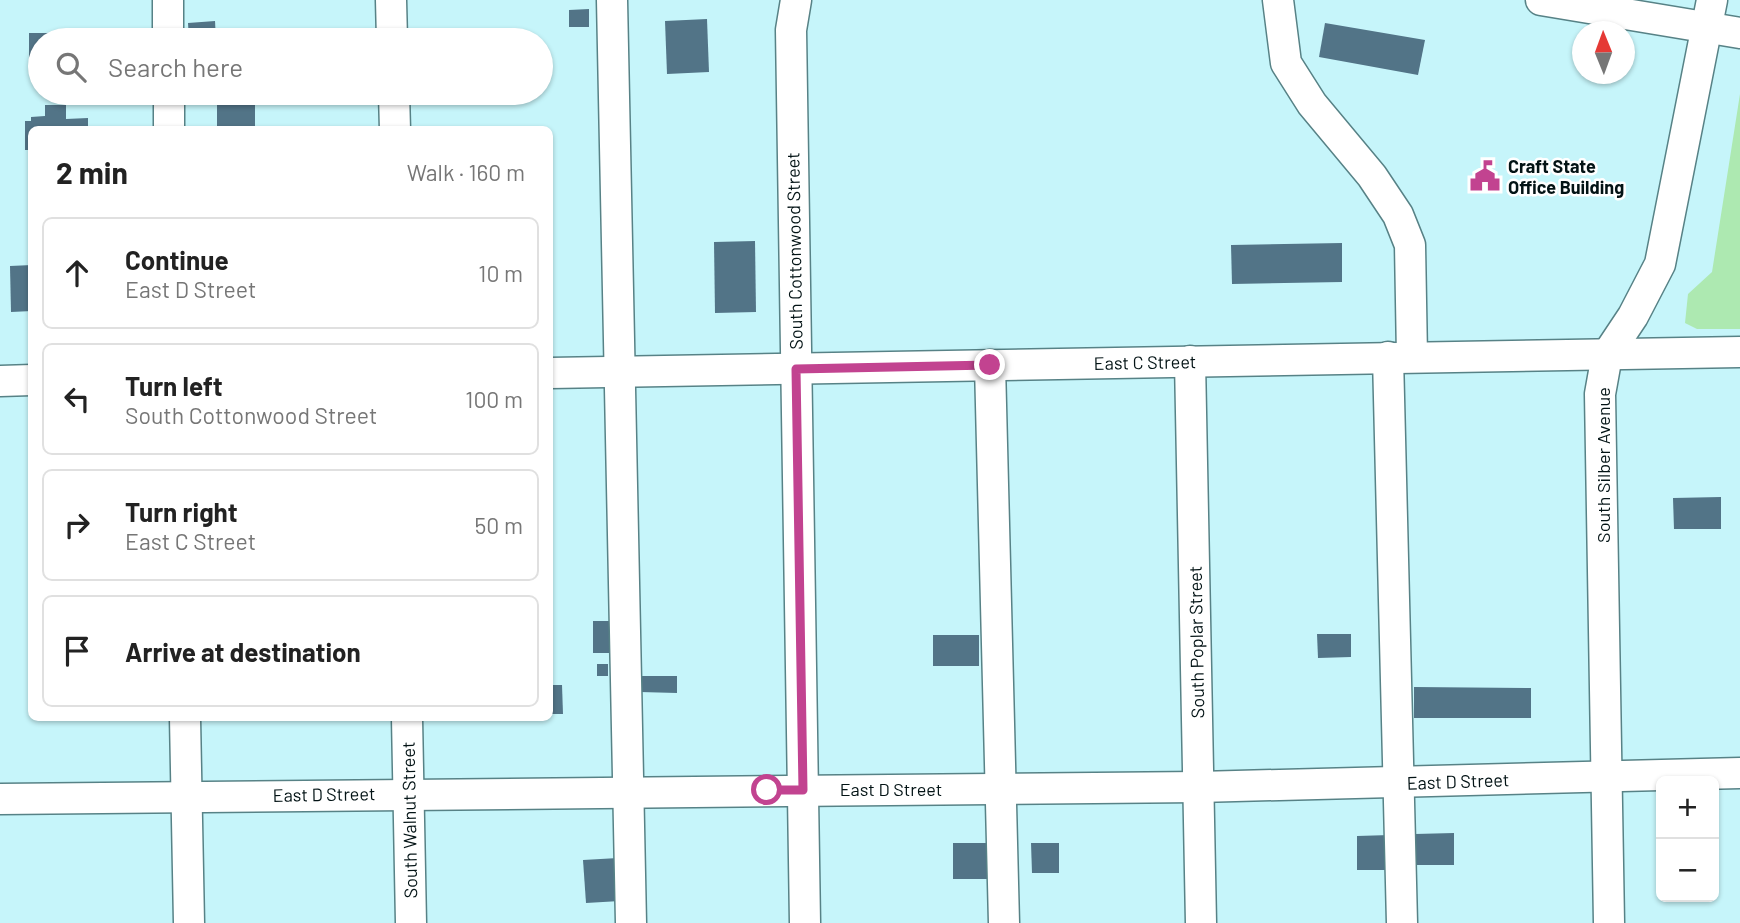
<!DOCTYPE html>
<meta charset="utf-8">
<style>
body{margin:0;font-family:Barlow,sans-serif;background:#f2f2f2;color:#222}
.controls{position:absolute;right:21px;bottom:21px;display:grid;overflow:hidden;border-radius:10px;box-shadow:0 2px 5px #0004}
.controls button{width:63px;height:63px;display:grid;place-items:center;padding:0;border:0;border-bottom:2px solid #e0e0e0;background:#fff;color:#222;font:35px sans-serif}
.compass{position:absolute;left:1572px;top:21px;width:63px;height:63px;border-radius:50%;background:#fff;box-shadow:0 2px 5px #0004;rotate:359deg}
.stop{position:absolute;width:21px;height:21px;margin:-16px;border:5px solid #c24390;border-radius:50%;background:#fff}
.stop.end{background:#c24390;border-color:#fff;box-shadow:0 2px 7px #0008}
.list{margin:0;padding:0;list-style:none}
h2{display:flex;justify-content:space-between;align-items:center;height:91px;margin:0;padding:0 28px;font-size:30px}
h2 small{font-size:23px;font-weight:400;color:#767676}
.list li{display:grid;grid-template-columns:46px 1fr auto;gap:21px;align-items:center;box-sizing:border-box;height:112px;margin:0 14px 14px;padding:0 14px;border:2px solid #e0e0e0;border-radius:10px}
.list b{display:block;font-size:26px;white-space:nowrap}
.list p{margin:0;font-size:23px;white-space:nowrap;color:#767676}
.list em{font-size:23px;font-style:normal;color:#767676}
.icon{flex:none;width:38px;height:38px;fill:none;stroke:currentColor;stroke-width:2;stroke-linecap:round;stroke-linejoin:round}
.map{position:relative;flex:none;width:1740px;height:923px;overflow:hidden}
.search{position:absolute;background:#fff;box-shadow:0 2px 5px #0004;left:28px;top:28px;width:525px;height:77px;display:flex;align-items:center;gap:18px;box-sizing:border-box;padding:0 24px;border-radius:38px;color:#767676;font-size:26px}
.panel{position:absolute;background:#fff;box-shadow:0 2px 5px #0004;left:28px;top:126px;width:525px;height:595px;border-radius:10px}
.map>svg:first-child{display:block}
</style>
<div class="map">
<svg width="1740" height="923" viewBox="0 0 1740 923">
<rect width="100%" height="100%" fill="#c6f5fa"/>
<polygon fill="#ade9b1" points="1740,94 1740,329 1697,329 1685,323 1688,294 1712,272"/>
<g fill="#527487">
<polygon points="589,9 589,27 569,27 569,10"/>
<polygon points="707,19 709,72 667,74 665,21"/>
<polygon points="215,21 216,40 189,40 188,23"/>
<polygon points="1325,23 1425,40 1418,75 1319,57"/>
<polygon points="163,32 163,40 119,40 119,33"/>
<polygon points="29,33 75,33 75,40 40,40 40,73 29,73"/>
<polygon points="255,100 255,130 217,130 217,101"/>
<polygon points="45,105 66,105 66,119 88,118 88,130 32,130 32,150 25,150 25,121 31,121 31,117 45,116"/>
<polygon points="755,241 756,312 715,313 714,242"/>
<polygon points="1342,243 1342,282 1232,284 1231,245"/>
<polygon points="32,265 32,311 11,312 10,266"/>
<polygon points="1721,497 1721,529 1674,529 1673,498"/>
<polygon points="593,621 616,621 615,653 593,653"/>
<polygon points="1317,634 1351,634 1351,657 1318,658"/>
<rect x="933" y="635" width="46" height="31"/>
<rect x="597" y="664" width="11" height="12"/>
<polygon points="640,676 677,676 677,693 640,692"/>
<polygon points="550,685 562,685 563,714 550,714"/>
<polygon points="1414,687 1531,688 1531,718 1414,718"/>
<polygon points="1454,833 1454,865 1414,865 1415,834"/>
<polygon points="1390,835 1391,870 1357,870 1357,836"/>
<rect x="953" y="843" width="34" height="36"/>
<polygon points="1031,843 1059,843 1059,873 1032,873"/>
<polygon points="618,858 620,901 586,903 583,860"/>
</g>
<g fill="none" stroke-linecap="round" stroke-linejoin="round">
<g stroke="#578286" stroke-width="33">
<g id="minor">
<polyline points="168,0 168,40"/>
<polyline points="391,0 392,40"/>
<polyline points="612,0 631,923"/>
<polyline points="796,0 791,30 805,923"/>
<polyline points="1278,0 1286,63 1312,104 1372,176 1398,215 1410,245 1412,357"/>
<polyline points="1541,0 1740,33"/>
<polyline points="169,93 169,130"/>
<polyline points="394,93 395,130"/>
<polyline points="1388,357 1402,923"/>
<polyline points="1190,361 1201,923"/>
<polyline points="990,365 1004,923"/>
<polyline points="550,373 1740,352"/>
<polyline points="0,381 32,380"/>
<polyline points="185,718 189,923"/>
<polyline points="407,718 411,923"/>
<polyline points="0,799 1199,787 1740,773"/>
<polyline points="1609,923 1600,394 1607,355 1633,316 1660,264 1712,0"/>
</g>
</g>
<use href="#minor" stroke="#fff" stroke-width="30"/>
</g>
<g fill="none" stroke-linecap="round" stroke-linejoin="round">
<polyline stroke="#c24390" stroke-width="9" points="767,790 803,790 796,369 990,365"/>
</g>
<defs>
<g id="civic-bare" transform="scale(2.415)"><path d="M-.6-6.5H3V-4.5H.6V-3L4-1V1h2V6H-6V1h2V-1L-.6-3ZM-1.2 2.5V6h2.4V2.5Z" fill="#c24390" stroke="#fff" stroke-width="2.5" paint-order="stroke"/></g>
</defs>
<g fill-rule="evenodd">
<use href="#civic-bare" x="1485" y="176"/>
</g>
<g text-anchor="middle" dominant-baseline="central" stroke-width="5" stroke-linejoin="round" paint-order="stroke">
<g font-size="18" font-weight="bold" fill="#031315" stroke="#fff" text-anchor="start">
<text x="1508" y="166">Craft State<tspan x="1508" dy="21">Office Building</tspan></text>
</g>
<g font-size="18" fill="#031315" stroke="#fff">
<text transform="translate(794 251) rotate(-91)">South Cottonwood Street</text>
<text transform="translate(1145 362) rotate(-1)">East C Street</text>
<text transform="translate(1603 465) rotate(-90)">South Silber Avenue</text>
<text transform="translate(1196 642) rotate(-91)">South Poplar Street</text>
<text transform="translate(1458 781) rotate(-2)">East D Street</text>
<text x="891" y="789">East D Street</text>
<text transform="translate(324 794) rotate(-1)">East D Street</text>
<text transform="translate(409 820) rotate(-91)">South Walnut Street</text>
</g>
</g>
</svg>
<div class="controls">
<button>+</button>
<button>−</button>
</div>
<svg class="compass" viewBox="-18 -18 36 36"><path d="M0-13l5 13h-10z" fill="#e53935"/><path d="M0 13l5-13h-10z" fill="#767676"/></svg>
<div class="stop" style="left:767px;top:790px"></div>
<div class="stop end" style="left:990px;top:365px"></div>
<div class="search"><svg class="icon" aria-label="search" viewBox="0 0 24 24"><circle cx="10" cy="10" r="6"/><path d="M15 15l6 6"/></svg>Search here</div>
<section class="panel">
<h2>2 min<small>Walk · 160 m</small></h2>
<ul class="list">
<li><svg class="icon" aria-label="ahead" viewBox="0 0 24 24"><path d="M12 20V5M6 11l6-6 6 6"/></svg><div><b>Continue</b><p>East D Street</p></div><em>10 m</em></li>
<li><svg class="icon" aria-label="left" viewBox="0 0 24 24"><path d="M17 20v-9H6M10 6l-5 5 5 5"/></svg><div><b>Turn left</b><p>South Cottonwood Street</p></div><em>100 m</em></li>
<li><svg class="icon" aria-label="right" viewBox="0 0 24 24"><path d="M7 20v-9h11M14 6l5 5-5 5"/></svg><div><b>Turn right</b><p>East C Street</p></div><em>50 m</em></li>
<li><svg class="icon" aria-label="arrive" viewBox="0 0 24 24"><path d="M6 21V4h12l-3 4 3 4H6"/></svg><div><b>Arrive at destination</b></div></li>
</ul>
</section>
</div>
